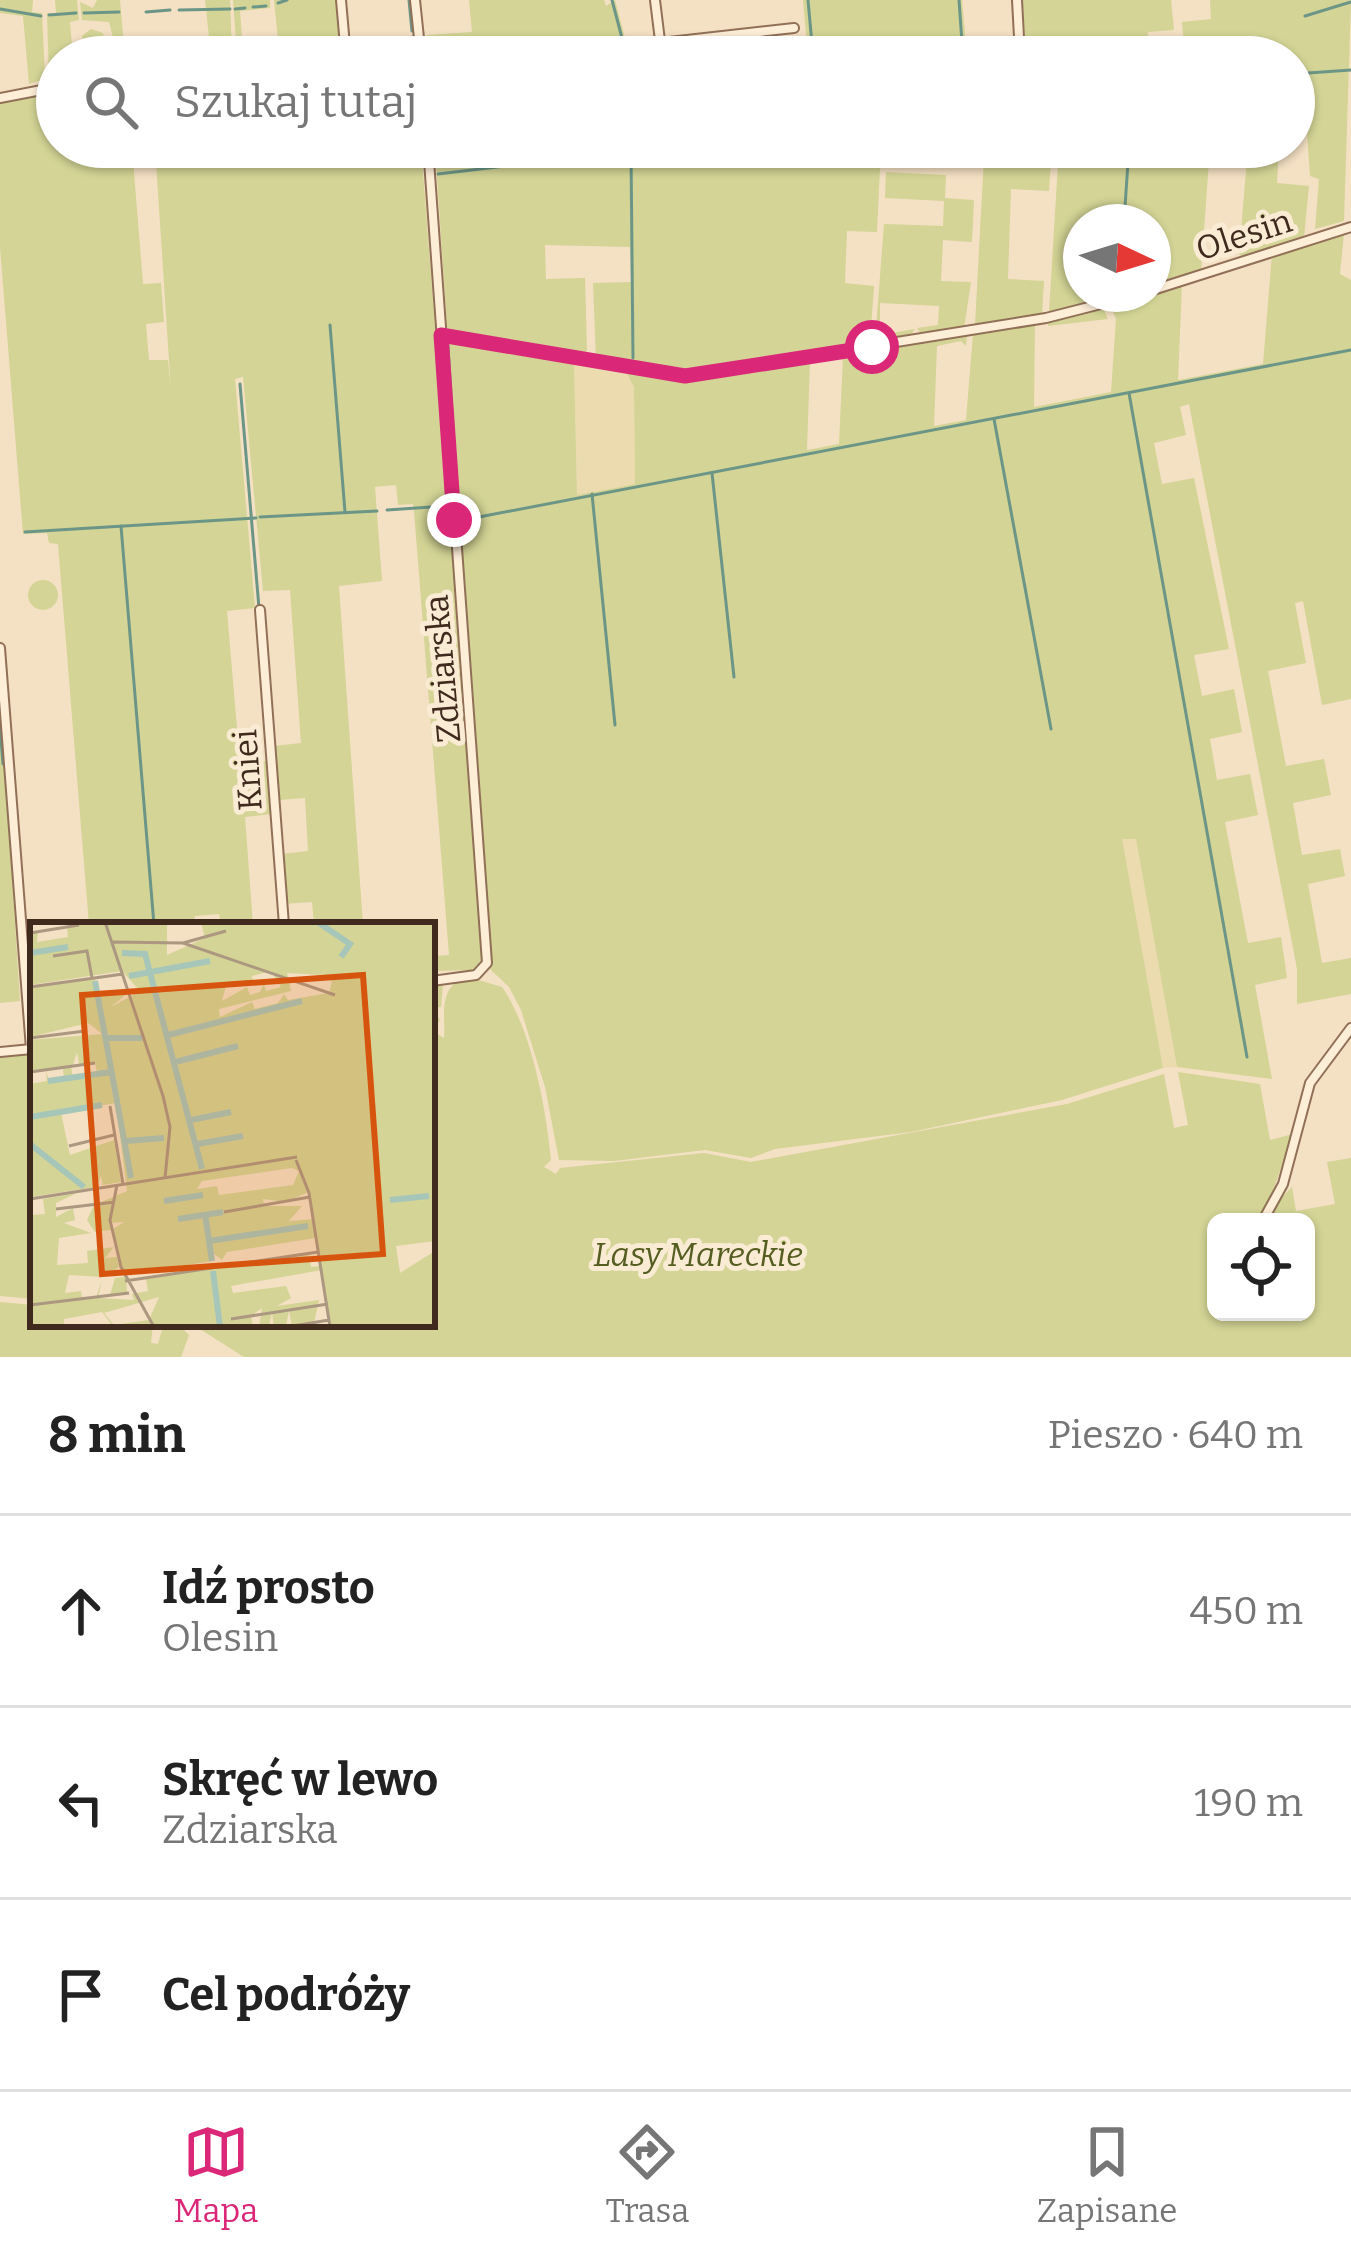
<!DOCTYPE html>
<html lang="pl">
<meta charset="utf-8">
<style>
body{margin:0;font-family:Bitter,serif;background:#f6f6f6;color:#222}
.controls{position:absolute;right:36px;bottom:36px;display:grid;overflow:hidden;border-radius:18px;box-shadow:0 3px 9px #0004}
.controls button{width:108px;height:108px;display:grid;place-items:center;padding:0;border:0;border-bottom:3px solid #e0e0e0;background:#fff;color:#222;font:60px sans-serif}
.compass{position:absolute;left:1063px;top:204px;width:108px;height:108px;border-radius:50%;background:#fff;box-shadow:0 3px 9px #0004;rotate:94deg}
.stop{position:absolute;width:36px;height:36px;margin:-27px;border:9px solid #db2777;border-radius:50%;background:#fff}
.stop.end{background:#db2777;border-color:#fff;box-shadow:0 3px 12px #0008}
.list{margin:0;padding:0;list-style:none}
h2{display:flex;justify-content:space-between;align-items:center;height:156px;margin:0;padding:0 48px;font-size:51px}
h2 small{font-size:39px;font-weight:400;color:#767676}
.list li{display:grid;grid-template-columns:78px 1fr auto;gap:36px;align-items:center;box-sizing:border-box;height:192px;padding:0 48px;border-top:3px solid #e0e0e0}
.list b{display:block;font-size:45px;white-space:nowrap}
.list p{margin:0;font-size:39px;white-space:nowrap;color:#767676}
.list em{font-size:39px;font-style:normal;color:#767676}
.icon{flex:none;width:66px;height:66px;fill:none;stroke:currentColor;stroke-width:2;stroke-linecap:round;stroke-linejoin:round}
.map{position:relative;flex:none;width:1351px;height:1357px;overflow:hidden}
.search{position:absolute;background:#fff;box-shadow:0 3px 9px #0004;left:36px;right:36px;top:36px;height:132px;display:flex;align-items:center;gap:30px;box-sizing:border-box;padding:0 42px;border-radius:66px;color:#767676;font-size:45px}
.sheet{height:732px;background:#fff}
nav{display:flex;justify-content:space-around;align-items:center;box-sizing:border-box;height:168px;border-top:3px solid #e0e0e0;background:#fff;font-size:33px;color:#767676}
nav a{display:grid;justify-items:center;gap:6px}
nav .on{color:#db2777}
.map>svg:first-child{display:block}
</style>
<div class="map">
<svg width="1351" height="1357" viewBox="0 0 1351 1357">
<rect width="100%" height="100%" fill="#f4e0c3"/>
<g fill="#ebdbaf">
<polygon points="574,363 626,372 634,387 635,484 577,495"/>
<polygon points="1136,838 1177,1067 1163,1068 1121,839"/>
</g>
<g fill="#d3d495" fill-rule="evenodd">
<polygon points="0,0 33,0 32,12 42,13 45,79 29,84 23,16 0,13"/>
<polygon points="55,0 77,0 79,20 70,22 73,57 57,57 57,79 49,80 47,13 56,13"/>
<polygon points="97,0 120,0 125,57 118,57 109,22 82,20 80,2 93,8"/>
<polygon points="205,0 230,0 232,54 211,56"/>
<polygon points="233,0 270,0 270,8 240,11 243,51 270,45 272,37 273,50 237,54"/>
<polygon points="274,0 337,0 342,57 290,57 279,50"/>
<polygon points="469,0 604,0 606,6 615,0 630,57 429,57 427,35 472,32"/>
<polygon points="803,0 962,0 966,44 1025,38 1022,0 1171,0 1174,30 1148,32 1149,57 808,57"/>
<polygon points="1210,0 1351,0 1344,221 1315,229 1319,179 1310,176 1307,132 1294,131 1294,57 1185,57 1182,22 1211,19"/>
<polygon points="91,29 103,33 108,57 83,57 82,36"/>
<polygon points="57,93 57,147 132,147 143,284 161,283 164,322 146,324 149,360 168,360 171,391 155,147 421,147 484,956 475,970 434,971 433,956 449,955 414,511 413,504 398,505 396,485 375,487 382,581 339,586 363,925 314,925 312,902 283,904 282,854 308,851 305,798 279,800 274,746 301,743 290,590 263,591 243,377 235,379 255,608 227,611 240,763 268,761 272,814 245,817 253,925 221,925 219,914 195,916 193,925 89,925 58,544 49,543 47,533 23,534 0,247 0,102"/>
<polygon points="435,147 881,147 877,232 847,231 845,283 874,286 870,341 865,347 676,374 596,359 593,283 631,282 630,247 545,245 546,279 585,278 587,350 583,356 452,334 447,327"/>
<polygon points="948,147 1013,147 1013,158 1051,161 1049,191 1011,189 1008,279 1044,281 1042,314 975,325 984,157 947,155"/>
<polygon points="1059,147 1210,147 1201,272 1153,287 1153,222 1081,222 1081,294 1127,294 1049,313"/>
<polygon points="1248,147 1279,147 1277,183 1309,186 1304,237 1244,258 1239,254"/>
<polygon points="886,172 946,175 945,198 974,200 972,242 943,240 941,281 971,282 964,329 922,335 917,328 938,325 939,306 880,303 880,335 915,329 908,338 875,342 884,224 943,226 944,201 885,198"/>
<polygon points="1344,233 1340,274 1351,280 1351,699 1322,705 1303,601 1295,603 1306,663 1268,671 1286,766 1324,759 1331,795 1293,803 1302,855 1340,849 1345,876 1308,884 1322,963 1351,958 1351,994 1297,1004 1297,969 1189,404 1180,407 1186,435 1154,443 1162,484 1194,478 1229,649 1194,655 1202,696 1234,689 1242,732 1210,739 1217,780 1250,774 1258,815 1225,822 1248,943 1281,937 1287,978 1255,985 1272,1079 1177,1067 1136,839 1122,839 1163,1068 1062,1100 911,1132 775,1149 751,1158 705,1150 614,1161 559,1160 545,1087 521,1010 509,987 490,969 447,341 574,363 577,495 635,484 634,387 626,372 699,378 810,361 807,450 839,444 843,356 967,335 966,346 961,341 937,346 934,426 966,420 973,334 1035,322 1034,407 1111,392 1116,319 1111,307 1182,284 1178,380 1263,364 1272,254"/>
<polygon points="1103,308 1108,319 1048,326 1048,321"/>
<circle cx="43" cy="595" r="15"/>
<polygon points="0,689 20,1001 0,1003"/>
<path d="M475,979L502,987C532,1030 546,1109 551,1160L544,1167L556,1174L560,1168L704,1153L751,1162L1067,1104L1164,1074L1174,1128L1188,1125L1178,1072L1260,1084L1270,1140L1293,1134L1264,1216L1292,1187L1296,1211L1335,1204L1327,1162L1351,1158V1357H244L192,1324H432V1014L440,1019L434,1032L444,1038C446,1025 439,997 454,984H443L441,1007L432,1008V984ZM1216,1222H1306V1312H1216Z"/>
<polygon points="33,1053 33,1299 0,1296 0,1056"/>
<polygon points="0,1302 33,1305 33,1324 153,1324 151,1343 158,1344 163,1326 181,1327 189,1335 181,1357 0,1357"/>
</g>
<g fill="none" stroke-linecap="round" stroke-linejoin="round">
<g stroke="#6b9687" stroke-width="3">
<polyline points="409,0 412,31"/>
<polyline points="612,0 627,57"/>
<polyline points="808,0 813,55"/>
<polyline points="959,0 963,57"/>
<polyline points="278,3 287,0"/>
<polyline points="253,7 266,6"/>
<polyline points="0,9 41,16"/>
<polyline points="235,9 245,8"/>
<polyline points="179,10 230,9"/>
<polyline points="146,12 170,10"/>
<polyline points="84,13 119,12"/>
<polyline points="49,15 76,13"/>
<polyline points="1305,16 1351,2"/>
<polyline points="412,37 414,54"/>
<polyline points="1294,74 1351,70"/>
<polyline points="364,153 422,147"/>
<polyline points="631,153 633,358"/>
<polyline points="438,174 668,147"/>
<polyline points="1124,222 1129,147"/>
<polyline points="330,325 345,512"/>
<polyline points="448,346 456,484"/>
<polyline points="240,384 259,608"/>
<polyline points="1129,393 1247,1057"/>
<polyline points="994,419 1051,729"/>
<polyline points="712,473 734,677"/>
<polyline points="592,494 615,725"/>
<polyline points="387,510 446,506"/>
<polyline points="458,512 479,517 1351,350"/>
<polyline points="260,517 377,511"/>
<polyline points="121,526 154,925"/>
<polyline points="25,532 256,518"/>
<polyline points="0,728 3,764"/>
</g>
<g stroke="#917057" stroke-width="12">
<g id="minor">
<polyline points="341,0 346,57"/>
<polyline points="415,0 421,57"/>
<polyline points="655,0 662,57"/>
<polyline points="1017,0 1019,37"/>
<polyline points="660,43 794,28"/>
<polyline points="0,98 57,87"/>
<polyline points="428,147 487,963 476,975 432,981"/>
<polyline points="1153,290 1351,227"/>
<polyline points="441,335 685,376 1046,318 1140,294"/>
<polyline points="260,610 284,925"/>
<polyline points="0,648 31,1049"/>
<polyline points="0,1052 32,1049"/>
<polyline points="1266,1215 1283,1184 1310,1083 1351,1028"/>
</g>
</g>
<use href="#minor" stroke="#fdeed8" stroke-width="8"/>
</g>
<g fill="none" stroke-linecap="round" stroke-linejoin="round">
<polyline stroke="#db2777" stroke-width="15" points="454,520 441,335 685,376 872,347"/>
</g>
<g text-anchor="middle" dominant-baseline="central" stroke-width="10" stroke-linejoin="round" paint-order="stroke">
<g font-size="33" fill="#3f2a1d" stroke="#faebd4">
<text transform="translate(1244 235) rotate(-18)">Olesin</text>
<text transform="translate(443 669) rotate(-95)">Zdziarska</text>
<text transform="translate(248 770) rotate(-94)">Kniei</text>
</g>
<g font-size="33" font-style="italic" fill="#555e21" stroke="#faebd4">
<text x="698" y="1255">Lasy Mareckie</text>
</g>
</g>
<g transform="translate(30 922)">
<rect width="405" height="405" fill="#f4e0c3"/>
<path d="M53,0H137V33L175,16L171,0H405V319L366,324L370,351L405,329V405H301L292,348L201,364L203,371L256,364L261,376L247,384L289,378L284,401L299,405H262L259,388L256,404L244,405L242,390L239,405H229L232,386L221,394L223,405H73L82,403L72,390L34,397V405H0V279L2,293L15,292L13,277L47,271L26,281V295L43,286L45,298L34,301L61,311L29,316L27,343L58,341L57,329L84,325L75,336L87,335L89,345L74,355L39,353L35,371L51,369L52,378L66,376L72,358L68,376L104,378L102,372L118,369L116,357L184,346L182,339L96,353L97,371L80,373L85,356L94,355L83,307L94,300L81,301V292V308L65,310L57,298L64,283L97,269L86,181L31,191L40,233L84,218L91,260L73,263L71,254L66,265L0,275V162L17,159L16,149L19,159L34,157L33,146L41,145L43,155L67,151L65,140L49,142L47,130L43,143L0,149V118L72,112L58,101L0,115V66L65,57L68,71H98L81,85L110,69L92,49L0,63V11L8,10L7,20L38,15L37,5ZM299,46L291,54L302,59L299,71L258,78L254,72L248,81L225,87L222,80L190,95L189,87L261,69L257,51L291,53ZM241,49L251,65L236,69L234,61L230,70L220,73L217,65L192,79L197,60L223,62L222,54ZM262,246L269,249L263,263L189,273L187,264L167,267L172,259ZM279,270L284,297L259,299L272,284H234L233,277L255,280ZM286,316L291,344L281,345L279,333L187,346L182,339L184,332L192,338L197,330ZM129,375L119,398L84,403L74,391Z" fill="#d3d495" fill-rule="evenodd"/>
<path fill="none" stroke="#a6c6b9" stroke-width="6" d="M289,1L320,22L311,35M0,31L38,25M92,31L115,32L172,247M99,54L180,39M65,59L101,256M138,113L272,79M75,116H112M145,140L208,124M18,159L81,150M0,195L72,183M0,197V222L54,265M161,198L201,190M96,219L134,216M167,222L213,214M360,278L399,274M134,279L173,273M175,292L182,339M148,297L193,290M179,319L278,304M183,349L190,405"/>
<path fill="none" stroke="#ac9781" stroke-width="3" d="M75,0L133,174L140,205L135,256M0,11L49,3M83,20L153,21L305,73M153,21L196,9M23,34L57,29L62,56M0,65L93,52M0,116L55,109M0,150L65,141M80,184L93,262M39,224L84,213M266,238L279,271L300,405M87,263L80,298L91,345L124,405M0,277L267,235M26,287L85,280M194,290L280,275M95,359L288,330M0,383L99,371M201,397L298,382M257,405L299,398"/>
<path fill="#d7540e" fill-opacity="0.15" stroke="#d7540e" stroke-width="6" d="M333,53L353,332L72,352L52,73Z"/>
<rect width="405" height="405" fill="none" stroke="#3f2a1d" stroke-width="6"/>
</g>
</svg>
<div class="controls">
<button><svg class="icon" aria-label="locate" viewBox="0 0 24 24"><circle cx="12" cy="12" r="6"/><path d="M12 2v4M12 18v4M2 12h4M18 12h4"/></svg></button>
</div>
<svg class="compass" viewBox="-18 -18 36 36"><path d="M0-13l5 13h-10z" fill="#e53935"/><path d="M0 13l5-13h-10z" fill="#767676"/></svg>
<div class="stop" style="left:872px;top:347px"></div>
<div class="stop end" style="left:454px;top:520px"></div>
<div class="search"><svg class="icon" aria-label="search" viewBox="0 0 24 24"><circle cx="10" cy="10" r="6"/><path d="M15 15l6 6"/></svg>Szukaj tutaj</div>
</div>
<section class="sheet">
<h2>8 min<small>Pieszo · 640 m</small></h2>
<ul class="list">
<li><svg class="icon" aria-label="ahead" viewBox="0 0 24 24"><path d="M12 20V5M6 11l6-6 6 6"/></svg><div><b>Idź prosto</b><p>Olesin</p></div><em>450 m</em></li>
<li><svg class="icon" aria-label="left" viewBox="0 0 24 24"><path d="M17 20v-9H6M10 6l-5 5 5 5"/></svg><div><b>Skręć w lewo</b><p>Zdziarska</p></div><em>190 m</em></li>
<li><svg class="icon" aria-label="arrive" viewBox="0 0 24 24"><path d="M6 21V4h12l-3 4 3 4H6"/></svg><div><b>Cel podróży</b></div></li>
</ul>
</section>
<nav>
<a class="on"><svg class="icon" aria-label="map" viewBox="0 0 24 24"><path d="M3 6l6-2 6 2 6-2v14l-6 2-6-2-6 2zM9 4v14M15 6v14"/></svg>Mapa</a>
<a><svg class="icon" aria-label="directions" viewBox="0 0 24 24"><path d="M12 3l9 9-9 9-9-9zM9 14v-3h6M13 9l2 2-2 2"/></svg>Trasa</a>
<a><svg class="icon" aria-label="saved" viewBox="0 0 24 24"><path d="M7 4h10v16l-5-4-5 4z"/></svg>Zapisane</a>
</nav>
